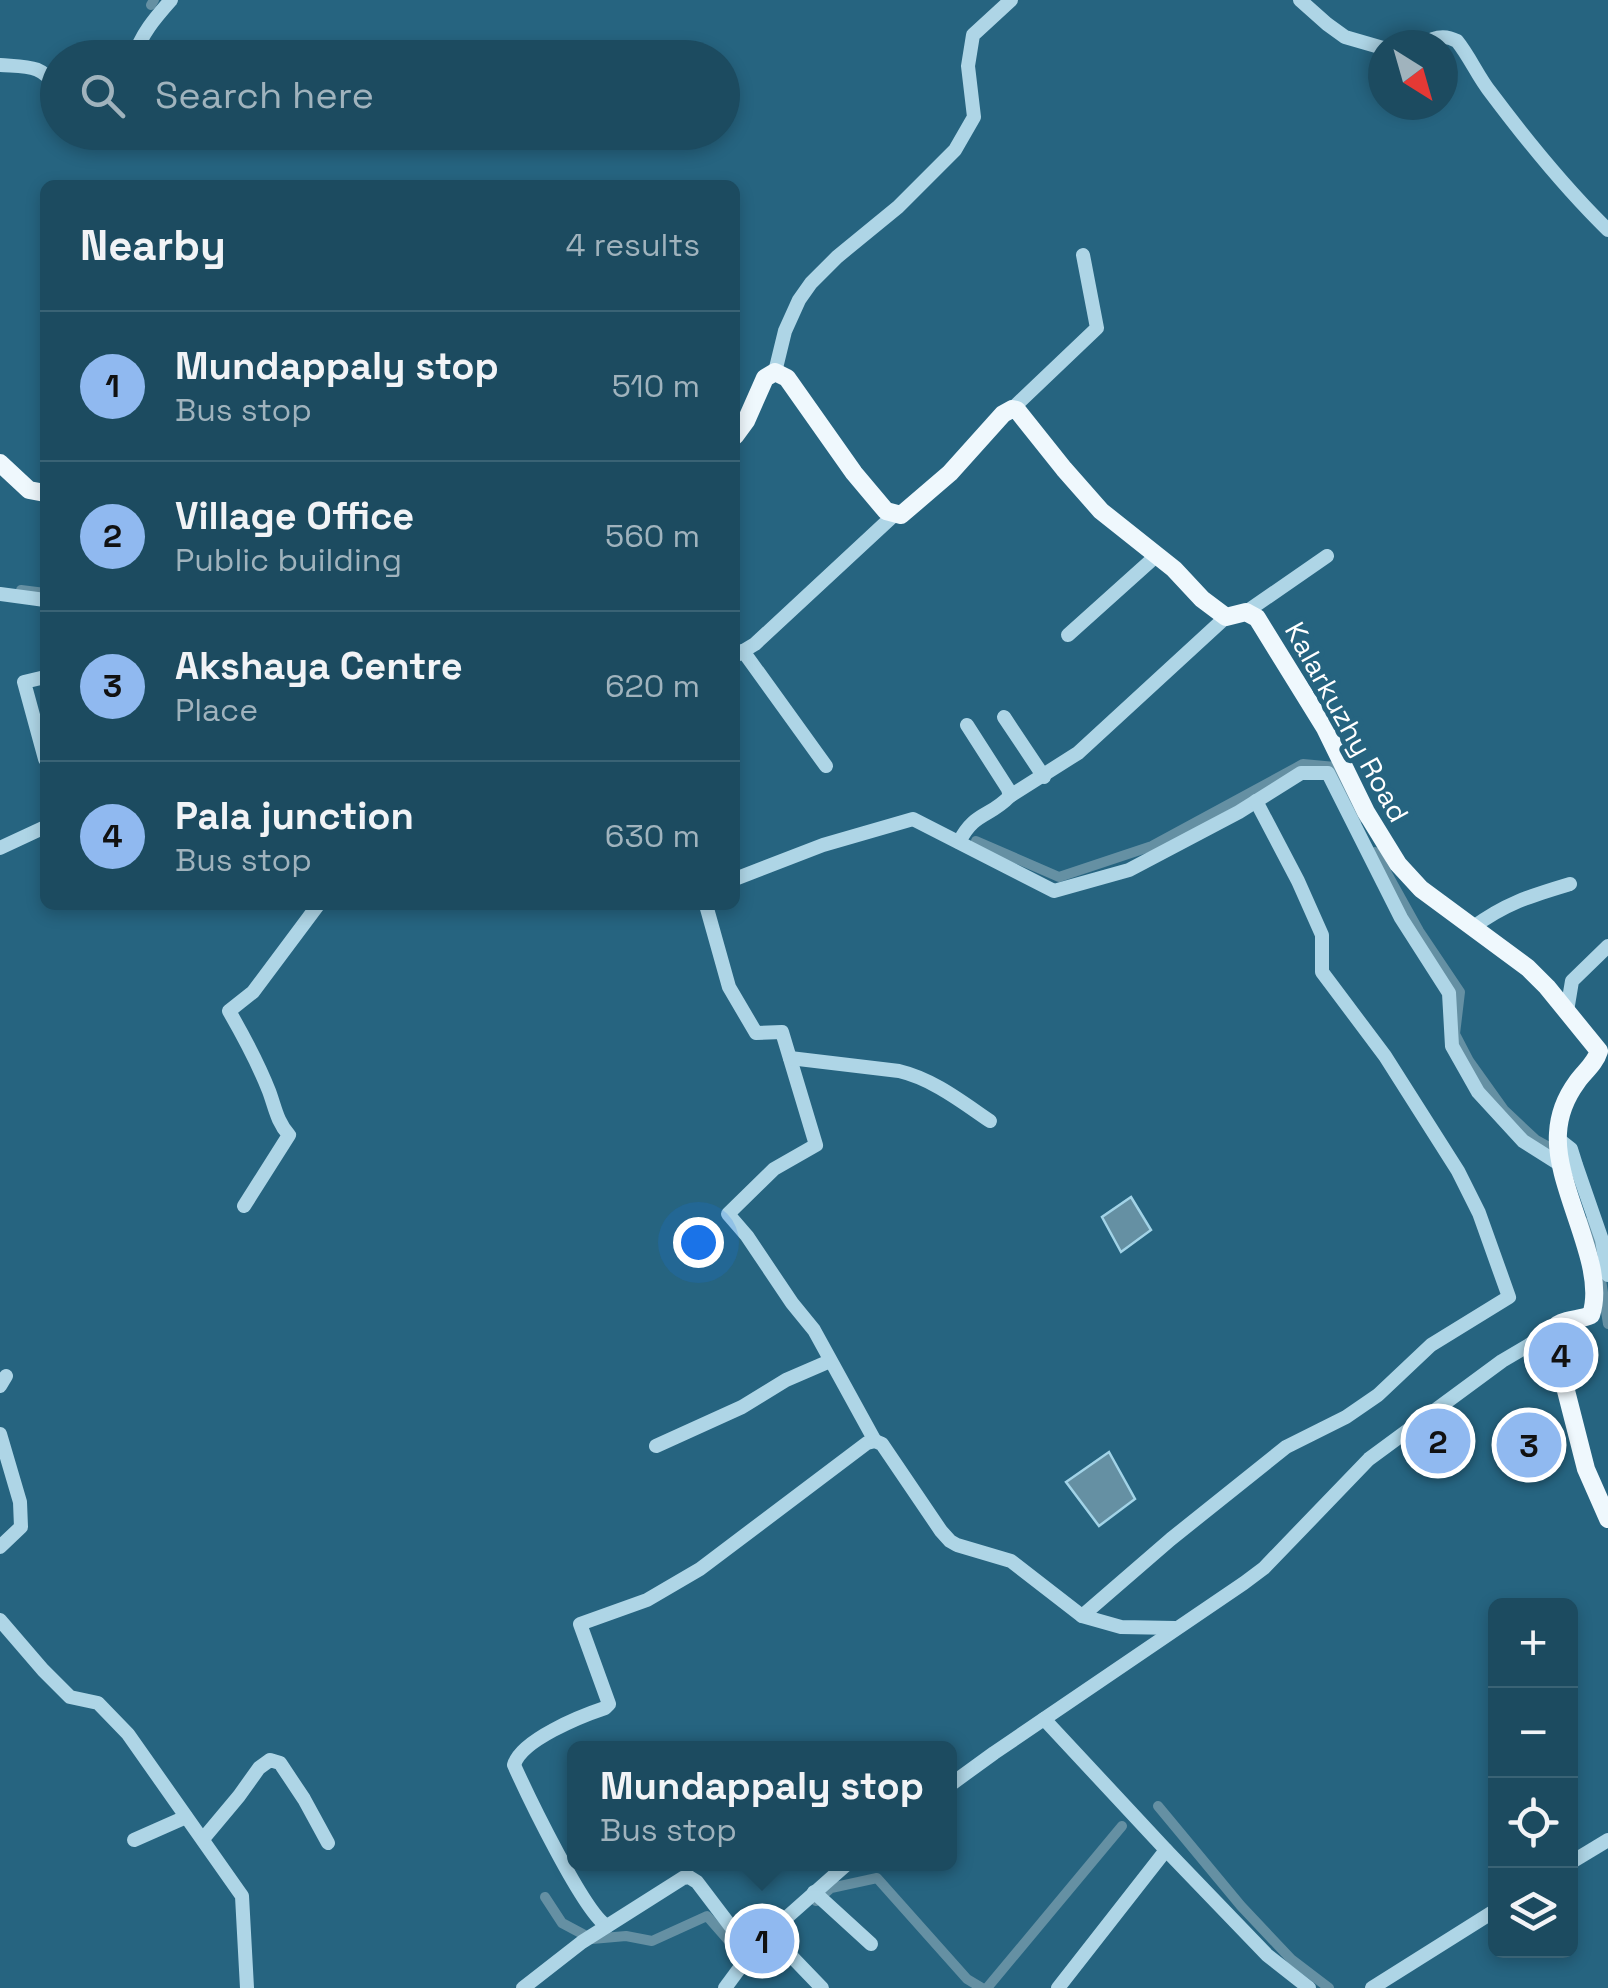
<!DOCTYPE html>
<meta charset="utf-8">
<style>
body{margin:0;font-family:"Space Grotesk",sans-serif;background:#295569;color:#f1f3f6}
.controls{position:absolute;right:30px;bottom:30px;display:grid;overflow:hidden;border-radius:15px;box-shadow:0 5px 15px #0003}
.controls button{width:90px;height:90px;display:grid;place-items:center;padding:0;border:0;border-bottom:2px solid #3a6375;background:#1c4b60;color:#f1f3f6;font:50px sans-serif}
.compass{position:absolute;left:1368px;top:30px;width:90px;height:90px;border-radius:50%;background:#1c4b60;box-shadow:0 5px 15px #0003;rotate:143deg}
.you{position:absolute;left:698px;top:1242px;width:35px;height:35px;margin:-25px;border:8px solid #fff;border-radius:50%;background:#1a73e8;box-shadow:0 0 0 15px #1a73e833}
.badge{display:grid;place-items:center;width:65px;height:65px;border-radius:50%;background:#90b9f0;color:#111;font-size:32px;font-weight:700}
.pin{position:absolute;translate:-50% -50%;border:5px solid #fff;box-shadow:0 2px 10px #0006}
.popup{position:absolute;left:567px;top:1741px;width:390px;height:130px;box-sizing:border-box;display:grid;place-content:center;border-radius:15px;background:#1c4b60;filter:drop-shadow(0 2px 8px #0005);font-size:32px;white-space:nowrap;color:#a0b3bd}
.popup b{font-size:38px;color:#f1f3f6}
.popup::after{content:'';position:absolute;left:50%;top:100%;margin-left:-20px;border:20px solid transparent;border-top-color:#1c4b60}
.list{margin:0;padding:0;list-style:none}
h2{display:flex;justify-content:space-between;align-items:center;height:130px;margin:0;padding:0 40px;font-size:42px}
h2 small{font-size:32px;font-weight:400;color:#a0b3bd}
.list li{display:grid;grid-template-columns:65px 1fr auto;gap:30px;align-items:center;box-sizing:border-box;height:150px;padding:0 40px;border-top:2px solid #3a6375}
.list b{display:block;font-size:38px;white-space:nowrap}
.list p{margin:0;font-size:32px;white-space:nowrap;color:#a0b3bd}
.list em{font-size:32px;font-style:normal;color:#a0b3bd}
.icon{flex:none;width:55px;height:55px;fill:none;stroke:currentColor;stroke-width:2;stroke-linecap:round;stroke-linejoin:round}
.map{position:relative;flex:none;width:1608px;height:1988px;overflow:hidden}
.search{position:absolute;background:#1c4b60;box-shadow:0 5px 15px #0003;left:40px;top:40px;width:700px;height:110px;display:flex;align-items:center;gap:25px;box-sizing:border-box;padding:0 35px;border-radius:55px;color:#a0b3bd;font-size:38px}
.panel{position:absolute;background:#1c4b60;box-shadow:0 5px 15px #0003;left:40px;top:180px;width:700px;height:730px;border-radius:15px}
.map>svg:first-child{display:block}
</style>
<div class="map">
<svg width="1608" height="1988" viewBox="0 0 1608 1988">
<rect width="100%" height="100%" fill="#266480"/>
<g fill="#6590a3" stroke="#a2d3e7" stroke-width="2.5">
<polygon points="1131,1197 1151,1230 1121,1252 1102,1217"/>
<polygon points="1109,1452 1135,1499 1099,1526 1066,1482"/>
</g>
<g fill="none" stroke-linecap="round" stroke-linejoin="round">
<g stroke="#6590a3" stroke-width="10">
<polyline points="151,5 154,0"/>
<polyline points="21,590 45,593"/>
<polyline points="976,841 1059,877 1152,846 1303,764 1335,767 1358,819"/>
<polyline points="1375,852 1419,931 1460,992 1455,1034 1469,1061 1504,1110 1536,1140 1558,1152"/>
<polyline points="1589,1222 1597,1259"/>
<polyline points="1601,1280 1608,1324"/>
<polyline points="1158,1806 1241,1906 1291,1959 1329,1988"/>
<polyline points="545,1897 562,1923 592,1939 626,1936 652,1941 707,1916 728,1940 741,1950 755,1946"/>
<polyline points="816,1901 831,1888 877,1878 967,1979 982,1988"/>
<polyline points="987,1988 1122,1826"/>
</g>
<g stroke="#aed5e6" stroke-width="14">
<polyline points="1300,0 1327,24 1345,37 1383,48"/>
<path d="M1422,45C1433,37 1444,34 1457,41C1470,57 1478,77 1491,93C1527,141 1565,188 1608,230"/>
<path d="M134,58C140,35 156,17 171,0"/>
<path d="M0,65C27,67 42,64 58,89"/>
<polyline points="775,372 785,331 799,300 811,283 837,257 898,207 955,150 974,117 968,66 973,35 1011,0"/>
<polyline points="1012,409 1097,328 1083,255"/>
<polyline points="0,594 45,600"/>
<polyline points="1246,612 1327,556"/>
<polyline points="1068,635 1156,556"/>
<polyline points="743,651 826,766"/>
<polyline points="735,656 755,644 894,515"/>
<polyline points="45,677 24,682 45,759"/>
<polyline points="1004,717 1044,777"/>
<polyline points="1010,796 1078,753 1226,617"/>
<path d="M959,842C975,811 989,818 1010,796L1008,789L967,725"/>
<polyline points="0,848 45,827"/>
<polyline points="735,879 823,845 913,819 1054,891 1129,870 1239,812 1301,773 1328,773 1401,918 1449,993 1452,1046 1478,1092 1523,1141 1561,1165"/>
<polyline points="706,905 729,987 756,1033 782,1032 816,1145 774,1169 728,1214 747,1236 792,1303 814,1330 875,1441"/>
<path d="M1472,928C1506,903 1530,896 1570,884"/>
<polyline points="1567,1011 1572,981 1608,946"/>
<path d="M790,1058L899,1071C933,1079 962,1102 990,1121"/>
<polyline points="1557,1138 1571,1149 1576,1165 1602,1240 1608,1275"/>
<path d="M244,1206L289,1135C277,1122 275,1107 269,1091C258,1063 244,1037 229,1011L253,992L318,905"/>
<polyline points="0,1386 6,1376"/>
<polyline points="0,1434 20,1502 21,1527 0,1547"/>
<polyline points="656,1446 742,1407 786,1380 830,1361"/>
<polyline points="1082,1616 1171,1539 1286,1447 1346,1417 1378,1395 1431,1345 1509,1297 1479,1213 1458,1171 1385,1056 1322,972 1322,935 1298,881 1256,801"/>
<polyline points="0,1620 43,1670 70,1697 98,1703 128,1734 242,1896 247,1988"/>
<polyline points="1044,1719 1166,1850 1267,1955 1309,1988"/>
<polyline points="950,1785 994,1753 1244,1583 1264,1568 1369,1459 1502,1361 1551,1332"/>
<polyline points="203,1839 239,1796 259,1768 270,1760 280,1763 304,1799 328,1843"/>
<polyline points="134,1840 186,1817"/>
<polyline points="1570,1863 1608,1840"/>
<polyline points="814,1892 871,1944"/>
<path d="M607,1926C584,1913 527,1794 514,1765C521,1740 581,1716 605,1708L609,1704L580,1624L647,1600L700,1569L867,1443L875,1441L882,1444L941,1531L950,1541L957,1545L1011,1561L1082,1616L1121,1627L1175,1628"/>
<polyline points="769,1933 822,1988"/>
<polyline points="523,1988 582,1942 683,1878 689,1877 697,1882 741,1940 750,1944 759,1942 847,1864"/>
<polyline points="725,1988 759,1942"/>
<polyline points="1058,1988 1166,1850"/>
<polyline points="1372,1988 1496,1910"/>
</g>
<g stroke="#eff8fd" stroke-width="18">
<path d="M735,436L746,421L765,378L775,372L787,378L854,473L886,511L901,515L950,473L1003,414L1012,409L1017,410L1064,469L1101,511L1174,569L1202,599L1226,617L1246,612L1257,618L1325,728L1366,812L1398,864L1421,889L1528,968L1547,987L1599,1051C1595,1064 1584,1072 1577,1082C1566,1097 1559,1115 1558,1133C1554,1188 1608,1265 1591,1315C1578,1321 1558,1318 1551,1332L1586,1469L1608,1519"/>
<polyline points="0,463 29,490 45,493"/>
</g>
</g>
<g text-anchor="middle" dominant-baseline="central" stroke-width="10" stroke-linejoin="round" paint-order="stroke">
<g font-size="28" fill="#fff" stroke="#266480">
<text transform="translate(1347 722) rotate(61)">Kalarkuzhy Road</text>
</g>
</g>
</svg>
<div class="controls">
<button>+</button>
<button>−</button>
<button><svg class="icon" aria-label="locate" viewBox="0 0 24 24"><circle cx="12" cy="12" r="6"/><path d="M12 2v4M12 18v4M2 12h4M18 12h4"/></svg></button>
<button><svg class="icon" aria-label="layers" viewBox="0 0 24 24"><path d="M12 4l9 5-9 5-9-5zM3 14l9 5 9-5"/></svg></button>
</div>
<svg class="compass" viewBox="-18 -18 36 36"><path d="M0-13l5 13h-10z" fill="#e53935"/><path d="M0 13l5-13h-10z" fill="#a0b3bd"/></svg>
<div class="you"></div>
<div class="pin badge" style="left:762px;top:1941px">1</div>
<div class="popup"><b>Mundappaly stop</b>Bus stop</div>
<div class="pin badge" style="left:1438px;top:1441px">2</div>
<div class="pin badge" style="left:1529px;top:1445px">3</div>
<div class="pin badge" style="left:1561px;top:1355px">4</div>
<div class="search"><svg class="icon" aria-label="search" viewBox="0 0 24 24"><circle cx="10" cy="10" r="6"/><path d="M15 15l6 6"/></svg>Search here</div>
<section class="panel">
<h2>Nearby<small>4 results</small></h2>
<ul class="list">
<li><span class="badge">1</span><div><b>Mundappaly stop</b><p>Bus stop</p></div><em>510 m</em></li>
<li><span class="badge">2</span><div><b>Village Office</b><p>Public building</p></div><em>560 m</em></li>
<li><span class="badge">3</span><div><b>Akshaya Centre</b><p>Place</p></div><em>620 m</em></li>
<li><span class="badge">4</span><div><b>Pala junction</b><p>Bus stop</p></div><em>630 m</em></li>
</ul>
</section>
</div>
